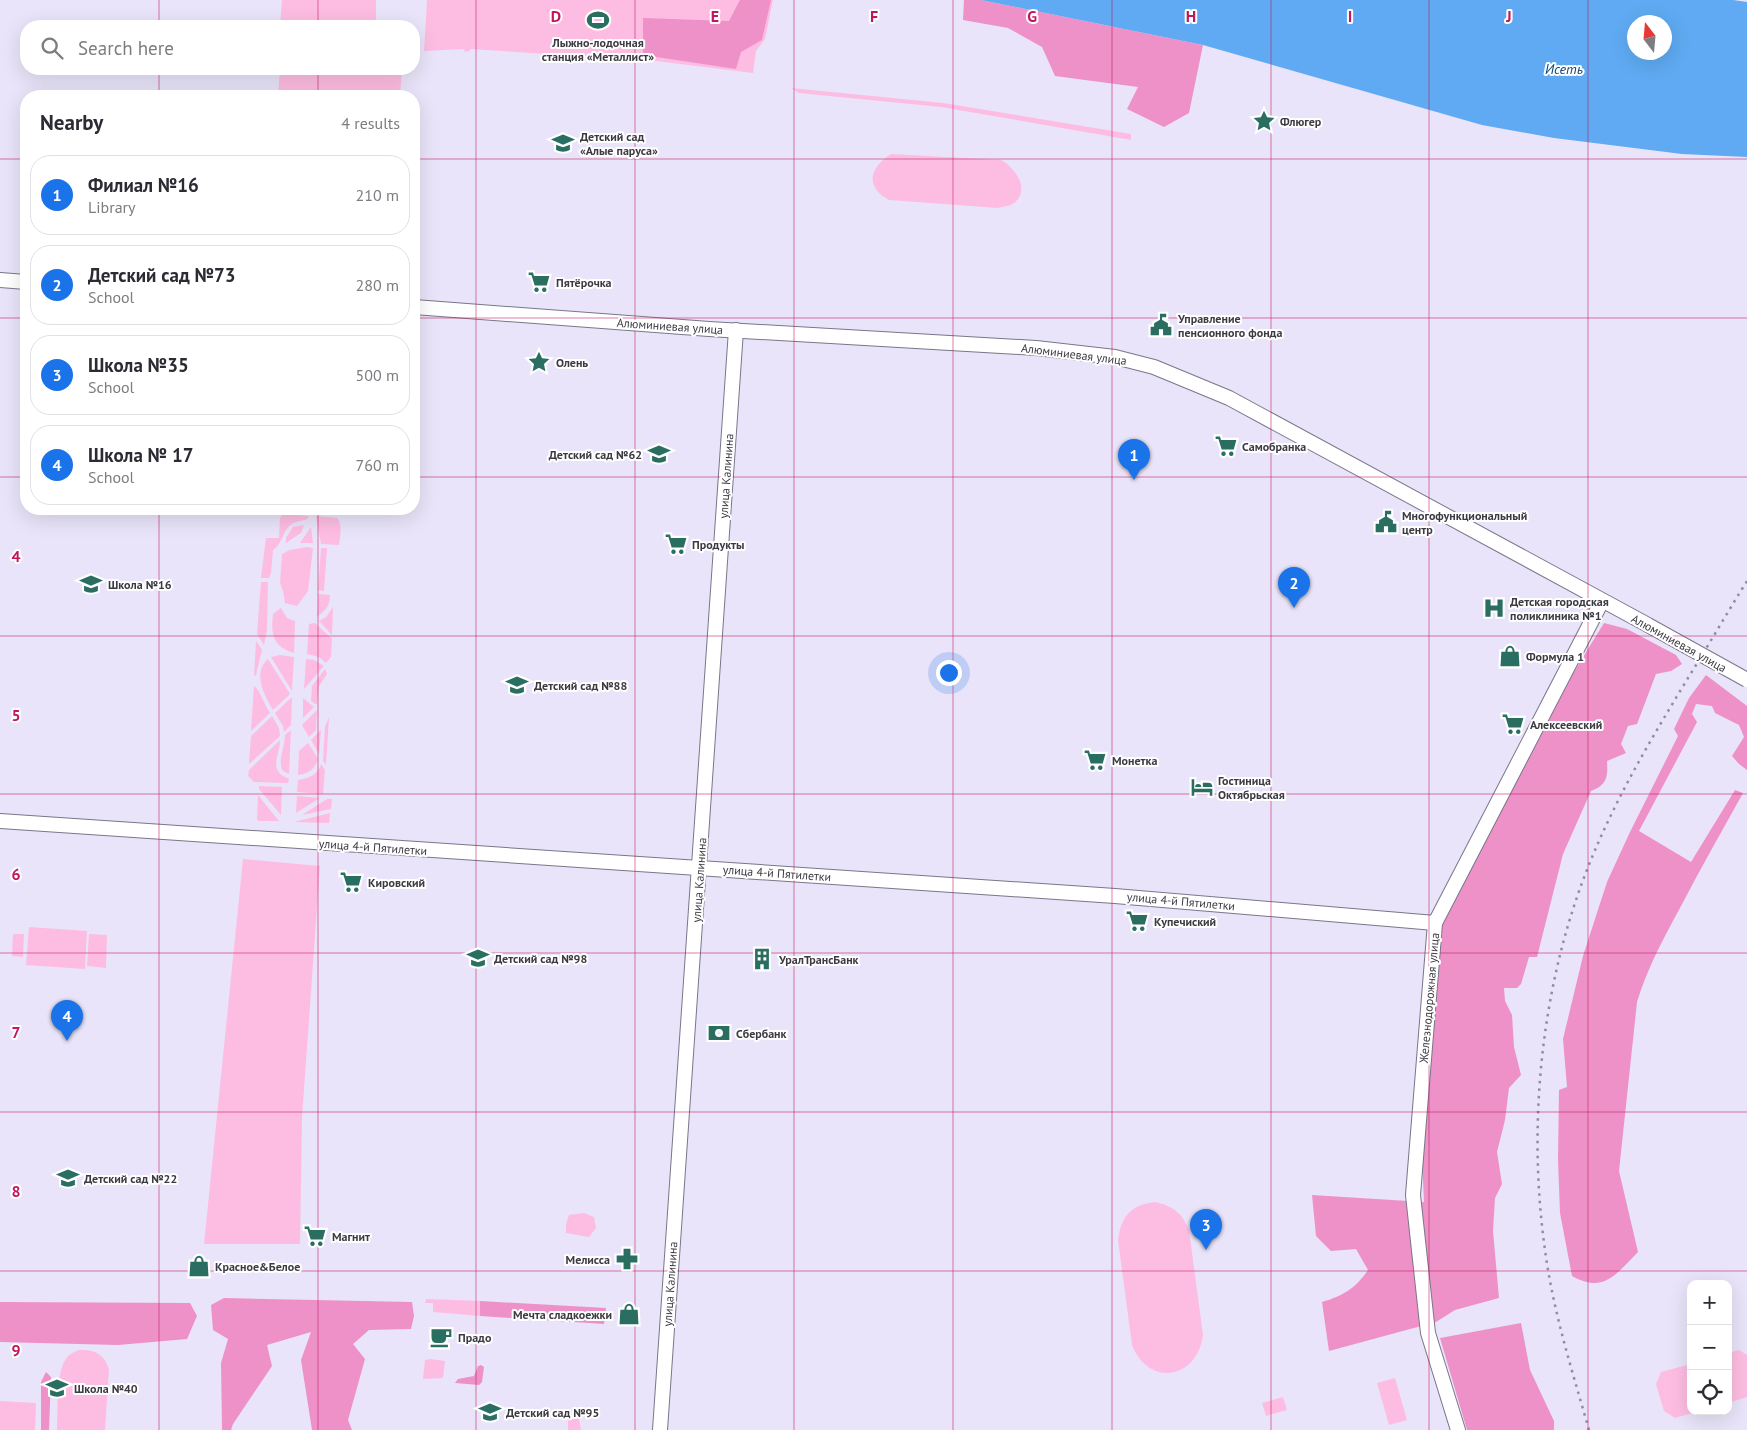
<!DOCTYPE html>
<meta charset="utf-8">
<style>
body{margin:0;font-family:"PT Sans",sans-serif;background:#f2f2f3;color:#2b2b33}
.controls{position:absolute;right:15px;bottom:15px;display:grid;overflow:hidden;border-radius:10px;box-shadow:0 5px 20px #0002}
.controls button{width:45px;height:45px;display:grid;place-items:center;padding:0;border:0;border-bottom:1px solid #e1e1e2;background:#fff;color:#2b2b33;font:25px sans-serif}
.compass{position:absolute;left:1627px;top:15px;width:45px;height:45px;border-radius:50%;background:#fff;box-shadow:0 5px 20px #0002;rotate:344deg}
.you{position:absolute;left:948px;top:672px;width:18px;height:18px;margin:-12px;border:4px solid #fff;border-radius:50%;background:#1a73e8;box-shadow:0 0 0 8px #1a73e833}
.badge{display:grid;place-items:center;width:32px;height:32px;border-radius:50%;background:#1a73e8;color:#fff;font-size:16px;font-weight:700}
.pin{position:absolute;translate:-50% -41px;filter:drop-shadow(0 1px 2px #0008)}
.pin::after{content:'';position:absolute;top:26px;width:18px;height:15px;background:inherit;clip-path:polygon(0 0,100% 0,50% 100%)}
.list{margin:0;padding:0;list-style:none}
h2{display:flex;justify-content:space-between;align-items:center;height:65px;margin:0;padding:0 20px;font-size:21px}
h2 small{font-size:16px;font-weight:400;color:#7c7c81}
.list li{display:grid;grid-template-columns:32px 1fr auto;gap:15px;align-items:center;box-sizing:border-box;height:80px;margin:0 10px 10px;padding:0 10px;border:1px solid #e1e1e2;border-radius:20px}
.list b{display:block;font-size:19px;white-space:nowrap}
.list p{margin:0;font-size:16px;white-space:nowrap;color:#7c7c81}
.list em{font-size:16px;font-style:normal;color:#7c7c81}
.icon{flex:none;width:28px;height:28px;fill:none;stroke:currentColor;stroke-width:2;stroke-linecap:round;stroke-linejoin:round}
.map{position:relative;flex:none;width:1747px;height:1430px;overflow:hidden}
.search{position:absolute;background:#fff;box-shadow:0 5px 20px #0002;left:20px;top:20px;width:400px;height:55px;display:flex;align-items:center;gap:12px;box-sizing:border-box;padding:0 18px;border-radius:20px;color:#7c7c81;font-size:19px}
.panel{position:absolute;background:#fff;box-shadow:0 5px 20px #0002;left:20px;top:90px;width:400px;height:425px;border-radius:20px}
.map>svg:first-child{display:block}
</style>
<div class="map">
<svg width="1747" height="1430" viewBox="0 0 1747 1430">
<rect width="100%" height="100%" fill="#e9e4f9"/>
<g fill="#fdbde2">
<polygon points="282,0 376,0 376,26 280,26"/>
<polygon points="427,0 773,0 765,39 756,51 753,73 656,61 471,49 469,51 465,52 464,49 424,51"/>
<polygon points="280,69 402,69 400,96 278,96"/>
<polygon points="791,88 943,103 1131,134 1131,140 941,107 799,93"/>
<path d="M891,154L1001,160C1015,167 1031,190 1014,203C1010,206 1003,207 998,208L889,200C864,187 870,167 891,154Z"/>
<path d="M283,514L309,516L307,519C303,521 296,521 292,524C282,530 283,544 273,550L271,573L269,578H261L266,538H279L280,518Z"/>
<path d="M316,516L337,518C343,525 340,536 339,545L321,544Z"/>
<polygon points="304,525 301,533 286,543 286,538 293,527"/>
<polygon points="311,527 313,543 300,543"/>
<polygon points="307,547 313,548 308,591 297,606 285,603 283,591 280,583 282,554 290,550"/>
<polygon points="321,548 327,548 324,591 318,590"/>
<polygon points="261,582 268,582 267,630 264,645 257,634"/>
<path d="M318,594L330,595C330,606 325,611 317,617Z"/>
<polygon points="333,607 332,635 319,621 326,617"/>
<path d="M281,608L287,618L295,621L294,653C272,646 271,634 273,614Z"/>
<polygon points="315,623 332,639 331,657 326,663 319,657 307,654 309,624"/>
<polygon points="256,641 262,650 256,675 254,676"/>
<polygon points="280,655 294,657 292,691 271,657"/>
<path d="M268,659L290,694L273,710C264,695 252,673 268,659Z"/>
<polygon points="306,659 314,660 324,666 304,689"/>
<polygon points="325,669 327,674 319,686 317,704 315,704 311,701 312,686"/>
<path d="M254,686C260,690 265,706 270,713L251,731Z"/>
<polygon points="292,697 291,725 284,732 283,726 275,713"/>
<polygon points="303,698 314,707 303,718"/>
<polygon points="317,710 316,730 309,737 302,725"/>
<polygon points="272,716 279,728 280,736 249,764 251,736"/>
<polygon points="329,717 326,765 323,761 325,727"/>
<path d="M291,730L289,774L283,771C277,761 285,747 285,735Z"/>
<polygon points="321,730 319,754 311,740"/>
<path d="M280,740C280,757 267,770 289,779L288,783L254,782L248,776L249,770Z"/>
<path d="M308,743L318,759C315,769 308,774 298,775L299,751Z"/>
<path d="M321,764L325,770L323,794L297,792L298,780C309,778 318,775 321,764Z"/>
<polygon points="259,786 282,787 281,815 259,789"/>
<polygon points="258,795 279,821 259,821 257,820"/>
<polygon points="297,796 320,798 296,813"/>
<polygon points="327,799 332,799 331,809 302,815"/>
<polygon points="330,813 329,823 294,822"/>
<polygon points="243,859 320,866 302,1117 300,1244 204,1244"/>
<polygon points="29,927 87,931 85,969 26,965"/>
<polygon points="13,934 24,934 23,957 12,956"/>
<polygon points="89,934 107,935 106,968 87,966"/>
<path d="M1155,1202C1173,1206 1182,1213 1189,1230L1203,1335C1197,1380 1148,1387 1132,1345L1118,1240C1121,1216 1131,1205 1155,1202Z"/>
<polygon points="584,1213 594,1217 596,1228 589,1237 566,1233 566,1224 569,1215"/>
<polygon points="426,1299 480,1301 480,1316 433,1312 433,1303 425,1303"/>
<path d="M79,1350C95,1349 104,1354 109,1369L105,1430H57C58,1413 56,1371 66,1359C69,1354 74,1352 79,1350Z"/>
<polygon points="1739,1350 1747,1355 1747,1397 1728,1403 1728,1353"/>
<polygon points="430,1359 445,1361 443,1378 423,1379 425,1360"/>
<polygon points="1691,1364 1691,1411 1699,1411 1675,1418 1664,1411 1656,1384 1661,1372"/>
<polygon points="1395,1378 1407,1420 1389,1425 1377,1383"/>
<polygon points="1283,1397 1287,1410 1266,1416 1262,1403"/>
<polygon points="0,1401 36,1403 35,1430 0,1430"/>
<polygon points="574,1417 579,1418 581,1430 568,1430 568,1419"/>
</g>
<g fill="#ed91c8">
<polygon points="740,0 771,0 762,40 741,52 736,69 643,55 643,18 729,21"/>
<polygon points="964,0 981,0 1203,45 1189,113 1164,127 1127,109 1138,87 1055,76 1042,47 1008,28 963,20"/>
<path d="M1604,623L1627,629L1676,655L1682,664L1671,671L1656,674L1637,724L1628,726L1621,744L1626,753L1607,761C1608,777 1607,785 1591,791L1563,854L1537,957H1529L1521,984L1517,988H1504L1505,1001L1512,1015L1514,1047L1521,1075L1509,1088L1505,1120L1497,1152L1502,1184L1495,1198L1493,1231L1499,1298L1455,1310L1436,1322L1329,1351L1322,1302C1343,1296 1356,1288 1368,1270L1356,1249L1331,1251L1316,1236L1312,1195L1424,1202L1422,1157L1441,924L1556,701Z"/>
<path d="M1706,675L1747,706V770L1739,764L1732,756L1744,737L1739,725L1715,713L1712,706L1696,704L1692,714L1697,722L1639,831L1691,862L1735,790L1743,793C1722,831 1700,869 1680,908C1663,939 1647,969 1637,1002L1619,1171L1638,1252C1616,1274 1604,1294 1572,1276L1560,1213L1558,1160L1559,1090L1567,1087L1563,1039L1583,956L1607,882L1630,832L1678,736L1674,729L1689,698Z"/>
<polygon points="224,1298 412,1302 414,1316 411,1329 369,1330 353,1344 365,1359 348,1420 352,1430 312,1430 301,1360 311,1332 267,1345 272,1366 233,1424 231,1430 222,1430 221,1363 228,1339 213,1330 211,1305"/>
<polygon points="480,1301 606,1308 604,1324 480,1316"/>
<polygon points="0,1302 190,1303 197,1316 187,1339 118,1345 0,1342"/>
<polygon points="1521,1323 1530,1370 1554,1421 1554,1430 1467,1430 1440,1338"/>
<polygon points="481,1365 484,1367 482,1382 479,1385 455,1383 458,1379 474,1376 478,1366"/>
<polygon points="46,1372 51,1377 49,1430 41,1430 41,1382"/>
</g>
<path fill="#5faaf2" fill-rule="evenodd" d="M981,0H1733L1747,2V157L1682,154L1554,138L1482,125L1203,45ZM1634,22H1664V52H1634Z"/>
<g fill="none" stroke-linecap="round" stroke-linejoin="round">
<g stroke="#7a7689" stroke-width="16">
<g id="secondary">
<polyline points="0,280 26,282"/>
<polyline points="414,307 709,329 1036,348 1115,357 1154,367 1229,398 1648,625"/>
<polyline points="0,821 1115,896 1435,923"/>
<polyline points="660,1430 736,330"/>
<polyline points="1458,1430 1428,1333 1413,1195 1435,923 1602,601"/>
</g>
</g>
<use href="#secondary" stroke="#fff" stroke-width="14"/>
<path stroke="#908c9a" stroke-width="2.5" stroke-dasharray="2.5 5" stroke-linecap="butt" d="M1589,1430C1572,1370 1553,1311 1545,1250C1526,1115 1543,966 1599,841C1624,784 1656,731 1688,678C1708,646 1727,613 1747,581"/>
<g stroke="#7a7689" stroke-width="16" stroke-linecap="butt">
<polyline id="secondary-bridge" points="1648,625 1747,680"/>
</g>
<use href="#secondary-bridge" stroke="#fff" stroke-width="14"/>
</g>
<path fill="none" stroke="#c2185b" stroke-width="1" stroke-opacity="0.55" d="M159,0V26M318,0V26M476,0V1430M635,0V1430M794,0V1430M953,0V1430M1112,0V1430M1271,0V1430M1429,0V1430M1588,0V1430M159,69V96M318,69V96M0,159H26M414,159H1747M0,318H26M414,318H1747M0,477H26M414,477H1747M159,509V1430M318,509V1430M0,636H1747M0,794H1747M0,953H1747M0,1112H1747M0,1271H1747"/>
<defs>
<g id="stadium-bare" transform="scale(1.725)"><path d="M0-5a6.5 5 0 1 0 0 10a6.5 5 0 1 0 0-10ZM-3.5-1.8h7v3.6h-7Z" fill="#296e61" stroke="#fff" stroke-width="2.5" paint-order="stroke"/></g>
<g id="sight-bare" transform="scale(1.725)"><path d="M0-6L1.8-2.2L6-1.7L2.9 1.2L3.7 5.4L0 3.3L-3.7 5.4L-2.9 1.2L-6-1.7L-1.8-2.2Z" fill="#296e61" stroke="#fff" stroke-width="2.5" paint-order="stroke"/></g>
<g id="school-bare" transform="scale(1.725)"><path d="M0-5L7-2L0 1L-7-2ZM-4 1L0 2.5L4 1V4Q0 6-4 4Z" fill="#296e61" stroke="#fff" stroke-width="2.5" paint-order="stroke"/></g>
<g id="supermarket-bare" transform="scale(1.725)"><path d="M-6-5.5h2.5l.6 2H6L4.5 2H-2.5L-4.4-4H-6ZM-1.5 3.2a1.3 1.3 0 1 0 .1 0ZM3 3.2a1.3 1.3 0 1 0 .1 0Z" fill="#296e61" stroke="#fff" stroke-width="2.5" paint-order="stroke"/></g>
<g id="civic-bare" transform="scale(1.725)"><path d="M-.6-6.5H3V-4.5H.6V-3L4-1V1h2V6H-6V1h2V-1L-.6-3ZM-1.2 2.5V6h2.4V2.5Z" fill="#296e61" stroke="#fff" stroke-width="2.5" paint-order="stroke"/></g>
<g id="hospital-bare" transform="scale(1.725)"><path d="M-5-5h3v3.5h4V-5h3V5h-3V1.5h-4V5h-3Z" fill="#296e61" stroke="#fff" stroke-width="2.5" paint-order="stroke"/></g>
<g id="shop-bare" transform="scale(1.725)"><path d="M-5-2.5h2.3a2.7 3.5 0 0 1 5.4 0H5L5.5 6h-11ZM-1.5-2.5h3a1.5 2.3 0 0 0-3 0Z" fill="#296e61" stroke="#fff" stroke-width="2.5" paint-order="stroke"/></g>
<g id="hotel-bare" transform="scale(1.725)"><path d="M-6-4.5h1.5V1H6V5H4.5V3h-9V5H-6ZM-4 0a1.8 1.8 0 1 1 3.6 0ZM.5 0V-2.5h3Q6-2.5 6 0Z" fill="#296e61" stroke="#fff" stroke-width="2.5" paint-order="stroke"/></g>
<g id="building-bare" transform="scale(1.725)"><path d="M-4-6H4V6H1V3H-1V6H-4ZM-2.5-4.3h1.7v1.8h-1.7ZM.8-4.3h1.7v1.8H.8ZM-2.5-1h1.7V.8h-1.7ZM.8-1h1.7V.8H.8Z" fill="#296e61" stroke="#fff" stroke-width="2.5" paint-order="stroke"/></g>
<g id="bank-bare" transform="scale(1.725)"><path d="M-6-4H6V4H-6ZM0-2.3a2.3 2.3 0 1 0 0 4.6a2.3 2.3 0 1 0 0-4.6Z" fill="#296e61" stroke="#fff" stroke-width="2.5" paint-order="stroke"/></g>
<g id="pharmacy-bare" transform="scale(1.725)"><path d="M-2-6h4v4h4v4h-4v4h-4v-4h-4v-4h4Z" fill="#296e61" stroke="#fff" stroke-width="2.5" paint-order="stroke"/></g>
<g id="cafe-bare" transform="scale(1.725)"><path d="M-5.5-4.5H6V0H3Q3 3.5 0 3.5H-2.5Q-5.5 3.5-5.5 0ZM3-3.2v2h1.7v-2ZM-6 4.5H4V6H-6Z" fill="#296e61" stroke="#fff" stroke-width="2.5" paint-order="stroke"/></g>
</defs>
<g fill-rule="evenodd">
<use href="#stadium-bare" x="598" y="20"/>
<use href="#sight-bare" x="1264" y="121"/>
<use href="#school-bare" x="563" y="143"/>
<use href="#supermarket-bare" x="539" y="282"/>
<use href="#civic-bare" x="1161" y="325"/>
<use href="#sight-bare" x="539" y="362"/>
<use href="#supermarket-bare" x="1226" y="446"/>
<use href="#school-bare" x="659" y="454"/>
<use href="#civic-bare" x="1386" y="522"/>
<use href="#supermarket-bare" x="676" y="544"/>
<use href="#school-bare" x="91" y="584"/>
<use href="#hospital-bare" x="1494" y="608"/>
<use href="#shop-bare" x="1510" y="656"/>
<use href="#school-bare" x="517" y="685"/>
<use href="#supermarket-bare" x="1513" y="724"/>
<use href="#supermarket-bare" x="1095" y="760"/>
<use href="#hotel-bare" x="1202" y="787"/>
<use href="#supermarket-bare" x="351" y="882"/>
<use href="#supermarket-bare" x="1137" y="921"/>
<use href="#school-bare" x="478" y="958"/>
<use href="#building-bare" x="762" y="959"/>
<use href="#bank-bare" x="719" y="1033"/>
<use href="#school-bare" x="68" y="1178"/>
<use href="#supermarket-bare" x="315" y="1236"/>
<use href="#pharmacy-bare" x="627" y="1259"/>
<use href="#shop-bare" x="199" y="1266"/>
<use href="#shop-bare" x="629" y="1314"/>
<use href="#cafe-bare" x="441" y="1337"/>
<use href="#school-bare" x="57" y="1388"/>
<use href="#school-bare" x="490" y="1412"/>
</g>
<g text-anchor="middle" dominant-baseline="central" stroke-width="4" stroke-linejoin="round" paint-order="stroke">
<g font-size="12" font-weight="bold" fill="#3c3a42" stroke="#fff" text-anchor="start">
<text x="598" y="42" text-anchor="middle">Лыжно-лодочная<tspan x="598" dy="14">станция «Металлист»</tspan></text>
<text x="1280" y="121">Флюгер</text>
<text x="580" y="136">Детский сад<tspan x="580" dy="14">«Алые паруса»</tspan></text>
<text x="556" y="282">Пятёрочка</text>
<text x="1178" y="318">Управление<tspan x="1178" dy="14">пенсионного фонда</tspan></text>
<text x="556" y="362">Олень</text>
<text x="1242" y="446">Самобранка</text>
<text x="642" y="454" text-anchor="end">Детский сад №62</text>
<text x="1402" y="515">Многофункциональный<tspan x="1402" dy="14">центр</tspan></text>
<text x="692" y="544">Продукты</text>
<text x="108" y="584">Школа №16</text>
<text x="1510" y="601">Детская городская<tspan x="1510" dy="14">поликлиника №1</tspan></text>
<text x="1526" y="656">Формула 1</text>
<text x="534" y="685">Детский сад №88</text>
<text x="1530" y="724">Алексеевский</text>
<text x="1112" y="760">Монетка</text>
<text x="1218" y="780">Гостиница<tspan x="1218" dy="14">Октябрьская</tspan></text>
<text x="368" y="882">Кировский</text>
<text x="1154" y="921">Купечиский</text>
<text x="494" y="958">Детский сад №98</text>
<text x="779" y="959">УралТрансБанк</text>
<text x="736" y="1033">Сбербанк</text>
<text x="84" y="1178">Детский сад №22</text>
<text x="332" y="1236">Магнит</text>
<text x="610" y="1259" text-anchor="end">Мелисса</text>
<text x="215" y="1266">Красное&amp;Белое</text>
<text x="612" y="1314" text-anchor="end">Мечта сладкоежки</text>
<text x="458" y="1337">Прадо</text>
<text x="74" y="1388">Школа №40</text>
<text x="506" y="1412">Детский сад №95</text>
</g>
<g font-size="12" fill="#3c3a42" stroke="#fff">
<text transform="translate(670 326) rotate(4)">Алюминиевая улица</text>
<text transform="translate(1074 354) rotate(7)">Алюминиевая улица</text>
<text transform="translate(726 476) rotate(-86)">улица Калинина</text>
<text transform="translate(1679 643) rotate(29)">Алюминиевая улица</text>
<text transform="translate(373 847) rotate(4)">улица 4-й Пятилетки</text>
<text transform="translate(777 873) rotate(4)">улица 4-й Пятилетки</text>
<text transform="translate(699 880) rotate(-86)">улица Калинина</text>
<text transform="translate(1181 901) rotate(5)">улица 4-й Пятилетки</text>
<text transform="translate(1429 998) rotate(-85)">Железнодорожная улица</text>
<text transform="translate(670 1284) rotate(-86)">улица Калинина</text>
</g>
<g font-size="14" font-style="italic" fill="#0f4674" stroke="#fff">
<text x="1564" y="69">Исеть</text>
</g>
</g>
<g font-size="16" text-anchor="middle" font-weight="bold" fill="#c2185b" stroke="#fff" stroke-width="4" stroke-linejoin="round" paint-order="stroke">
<text x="556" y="22">D</text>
<text x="715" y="22">E</text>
<text x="874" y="22">F</text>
<text x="1032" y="22">G</text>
<text x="1191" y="22">H</text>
<text x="1350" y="22">I</text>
<text x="1509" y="22">J</text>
<text x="16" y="562">4</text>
<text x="16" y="721">5</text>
<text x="16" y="880">6</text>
<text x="16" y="1038">7</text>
<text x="16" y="1197">8</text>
<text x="16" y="1356">9</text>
</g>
</svg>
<div class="controls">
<button>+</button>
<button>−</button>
<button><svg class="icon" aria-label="locate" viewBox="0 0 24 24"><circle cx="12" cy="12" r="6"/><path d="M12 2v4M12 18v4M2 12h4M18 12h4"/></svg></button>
</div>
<svg class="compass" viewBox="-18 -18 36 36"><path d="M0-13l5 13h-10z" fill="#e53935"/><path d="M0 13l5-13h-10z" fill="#7c7c81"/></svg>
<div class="you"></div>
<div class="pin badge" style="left:1134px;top:480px">1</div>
<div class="pin badge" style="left:1294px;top:608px">2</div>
<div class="pin badge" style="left:1206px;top:1250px">3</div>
<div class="pin badge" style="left:67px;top:1041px">4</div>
<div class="search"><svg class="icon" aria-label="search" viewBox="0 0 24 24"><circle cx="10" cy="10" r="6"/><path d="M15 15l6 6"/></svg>Search here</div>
<section class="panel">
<h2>Nearby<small>4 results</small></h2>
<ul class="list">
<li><span class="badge">1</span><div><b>Филиал №16</b><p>Library</p></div><em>210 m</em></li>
<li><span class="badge">2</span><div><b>Детский сад №73</b><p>School</p></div><em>280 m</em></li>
<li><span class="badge">3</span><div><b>Школа №35</b><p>School</p></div><em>500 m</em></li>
<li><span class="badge">4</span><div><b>Школа № 17</b><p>School</p></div><em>760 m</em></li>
</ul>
</section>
</div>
